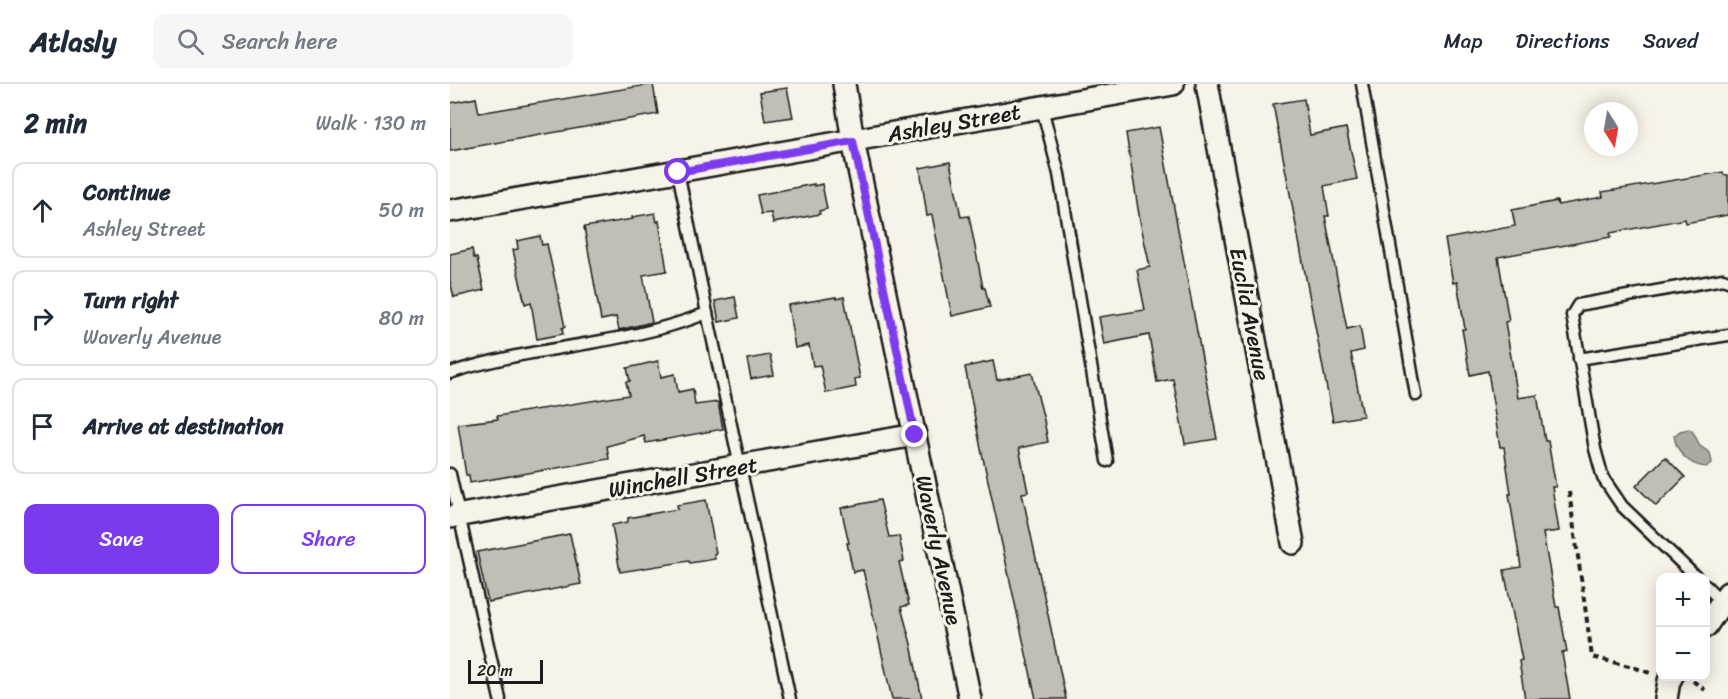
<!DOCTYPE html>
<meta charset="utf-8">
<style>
body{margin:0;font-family:Sriracha,sans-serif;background:#f6f6f7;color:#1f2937}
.controls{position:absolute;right:18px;bottom:18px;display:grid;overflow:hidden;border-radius:12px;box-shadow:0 3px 15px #0003}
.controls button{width:54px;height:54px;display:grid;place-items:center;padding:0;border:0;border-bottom:2px solid #e0e1e3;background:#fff;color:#1f2937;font:30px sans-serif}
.compass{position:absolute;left:1134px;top:18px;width:54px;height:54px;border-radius:50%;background:#fff;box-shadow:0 3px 15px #0003;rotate:169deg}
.scale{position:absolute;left:18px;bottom:15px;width:75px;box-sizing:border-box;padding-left:6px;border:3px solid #1c1c1c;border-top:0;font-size:16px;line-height:21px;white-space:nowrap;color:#1c1c1c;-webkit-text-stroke:4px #f7f3e8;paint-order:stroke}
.stop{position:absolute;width:18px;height:18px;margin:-14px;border:4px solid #7c3aed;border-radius:50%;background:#fff}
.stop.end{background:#7c3aed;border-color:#fff;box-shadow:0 2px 6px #0008}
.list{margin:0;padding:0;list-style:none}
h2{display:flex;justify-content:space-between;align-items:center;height:78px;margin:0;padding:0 24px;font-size:26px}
h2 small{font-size:20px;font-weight:400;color:#747a83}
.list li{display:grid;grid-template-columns:39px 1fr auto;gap:18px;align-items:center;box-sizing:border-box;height:96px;margin:0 12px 12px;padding:0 12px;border:2px solid #e0e1e3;border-radius:12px}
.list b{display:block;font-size:22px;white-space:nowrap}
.list p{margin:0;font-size:20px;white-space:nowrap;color:#747a83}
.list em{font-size:20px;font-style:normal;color:#747a83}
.actions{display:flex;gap:12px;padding:18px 24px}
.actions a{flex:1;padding:14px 0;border:2px solid #7c3aed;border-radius:12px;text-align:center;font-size:21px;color:#7c3aed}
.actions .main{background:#7c3aed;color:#fff}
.icon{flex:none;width:33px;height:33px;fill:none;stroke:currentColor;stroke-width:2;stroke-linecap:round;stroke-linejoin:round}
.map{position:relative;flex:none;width:1278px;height:615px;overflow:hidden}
header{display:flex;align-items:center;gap:36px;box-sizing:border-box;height:84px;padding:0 30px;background:#fff;border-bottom:2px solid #e0e1e3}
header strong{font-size:28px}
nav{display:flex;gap:33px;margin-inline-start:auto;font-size:21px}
.search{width:420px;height:54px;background:#f6f6f7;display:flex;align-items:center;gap:15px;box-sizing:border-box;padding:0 21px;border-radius:12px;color:#747a83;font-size:22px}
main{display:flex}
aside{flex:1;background:#fff}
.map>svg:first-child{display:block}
</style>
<header>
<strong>Atlasly</strong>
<div class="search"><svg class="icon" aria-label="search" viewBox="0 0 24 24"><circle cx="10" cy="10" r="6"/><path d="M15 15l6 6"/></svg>Search here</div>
<nav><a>Map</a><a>Directions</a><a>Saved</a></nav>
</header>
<main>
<aside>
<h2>2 min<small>Walk · 130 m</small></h2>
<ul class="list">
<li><svg class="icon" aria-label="ahead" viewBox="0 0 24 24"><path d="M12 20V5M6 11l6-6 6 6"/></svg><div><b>Continue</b><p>Ashley Street</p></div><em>50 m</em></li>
<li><svg class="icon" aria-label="right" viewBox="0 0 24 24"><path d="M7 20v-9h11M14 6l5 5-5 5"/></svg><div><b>Turn right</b><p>Waverly Avenue</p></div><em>80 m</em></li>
<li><svg class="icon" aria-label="arrive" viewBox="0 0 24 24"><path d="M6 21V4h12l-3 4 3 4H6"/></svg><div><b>Arrive at destination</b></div></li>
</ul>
<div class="actions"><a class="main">Save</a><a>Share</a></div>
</aside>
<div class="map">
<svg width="1278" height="615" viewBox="0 0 1278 615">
<rect width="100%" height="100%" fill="#f7f3e8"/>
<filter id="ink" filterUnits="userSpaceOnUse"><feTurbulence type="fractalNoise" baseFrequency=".0167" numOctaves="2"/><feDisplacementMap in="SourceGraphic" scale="12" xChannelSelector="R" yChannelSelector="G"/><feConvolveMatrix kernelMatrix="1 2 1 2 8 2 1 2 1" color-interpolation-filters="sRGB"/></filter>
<g filter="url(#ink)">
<path fill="#aca9a2" stroke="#72716c" stroke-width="1.5" d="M1239,345L1243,348L1250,362L1260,369L1262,379L1257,383C1239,382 1227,369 1224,352L1230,347Z"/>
<g fill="#c0beb5" stroke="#1c1c1c" stroke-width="1.5">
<polygon points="203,0 208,30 0,67 0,19 26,14 29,29"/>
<polygon points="337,4 343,33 315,37 310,8"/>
<polygon points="854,15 860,51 896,44 907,95 874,102 879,132 875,132 897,245 910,242 914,266 901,269 913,332 883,337 823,20"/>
<polygon points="709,43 767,355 735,360 723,295 707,298 699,251 654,260 649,233 695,226 687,186 700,183 690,137 676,49"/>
<polygon points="500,78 511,133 519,132 533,204 535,204 540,223 502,232 482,131 477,132 470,84"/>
<polygon points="1273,88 1274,91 1278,91 1278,131 1236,139 1235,135 1160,149 1161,153 1048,173 1059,237 1055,238 1068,314 1087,311 1095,357 1098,357 1106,403 1102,403 1109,447 1093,449 1106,523 1109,523 1117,568 1112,569 1120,615 1075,615 1069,577 1072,576 1054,486 1071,483 1059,410 1061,410 1054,363 1050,363 1038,287 1020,291 1012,245 1015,245 1007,198 1003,199 995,155 1065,142 1062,126 1107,117 1108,121 1153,113 1152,108"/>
<polygon points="364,100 364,102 372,100 377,125 369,127 370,130 323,139 321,129 311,130 307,111"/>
<polygon points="205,129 207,138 209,137 217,187 193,191 202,238 169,246 166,233 151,236 134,143 183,135 182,133"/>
<polygon points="90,152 92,161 97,160 115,243 112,244 113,250 87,255 81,218 75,220 63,166 68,165 67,157"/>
<polygon points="22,165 24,174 27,174 34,206 4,213 0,197 0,170"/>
<polygon points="285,213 289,234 269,238 265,217"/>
<polygon points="386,213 386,215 394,213 410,294 405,295 406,303 376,309 370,281 363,282 359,261 345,264 338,221"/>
<polygon points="320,271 324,291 301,295 297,275"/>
<polygon points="208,277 211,293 225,290 228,308 243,305 245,321 268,318 273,345 196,359 194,352 157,362 159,375 20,399 19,391 16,391 8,340 48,335 47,332 179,311 176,298 180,297 177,284"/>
<polygon points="543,277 547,296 582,289 594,336 598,358 569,364 578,408 572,409 616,615 586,615 531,365 515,283"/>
<polygon points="1215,373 1235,393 1206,422 1186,402"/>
<polygon points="256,416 266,469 264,470 265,475 240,479 239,477 170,488 162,441 178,438 178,434 228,425 227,421"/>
<polygon points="430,416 439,453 449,452 454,477 449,478 459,521 451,523 461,560 472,615 442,615 413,486 403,488 397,459 399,459 391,424"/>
<polygon points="120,450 131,500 38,518 27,468"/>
</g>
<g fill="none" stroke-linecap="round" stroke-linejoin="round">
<g stroke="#1c1c1c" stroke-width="15">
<g id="service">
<polyline points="912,0 966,311"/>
<polyline points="592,24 609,90 657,377"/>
<polyline points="257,229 340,615"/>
<polyline points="1129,275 1278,251"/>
<path d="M0,289C84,261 175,262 257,229L228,88"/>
<polyline points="0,390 50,615"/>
<polyline points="1247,494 1172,422 1153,394 1145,365 1122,231 1128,221 1273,195 1278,197"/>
<polyline points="1256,502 1272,518"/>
</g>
</g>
<g stroke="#1c1c1c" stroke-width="26">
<g id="minor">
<polyline points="394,0 403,57 520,615"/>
<polyline points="757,0 843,459"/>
<polyline points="0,127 723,0"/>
<polyline points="0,433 465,351"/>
<polyline points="1256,542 1278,509"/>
<polyline points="1216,615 1219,597 1222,592"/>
</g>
</g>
<g stroke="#1c1c1c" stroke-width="4" stroke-dasharray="6 4.5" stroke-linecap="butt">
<polyline points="1119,408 1142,573 1183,583 1200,589"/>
<polyline points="1243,597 1255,606"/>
</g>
<use href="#service" stroke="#f7f3e8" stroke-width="10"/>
<use href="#minor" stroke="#f7f3e8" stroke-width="21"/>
</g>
</g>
<g fill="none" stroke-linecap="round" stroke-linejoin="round" filter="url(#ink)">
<polyline stroke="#7c3aed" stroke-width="8" points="228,88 403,57 465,351"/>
</g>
<g text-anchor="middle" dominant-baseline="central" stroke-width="6" stroke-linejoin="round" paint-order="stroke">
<g font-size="22" fill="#1c1c1c" stroke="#f7f3e8">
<text transform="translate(504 39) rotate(-10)">Ashley Street</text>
<text transform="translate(800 230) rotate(79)">Euclid Avenue</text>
<text transform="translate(233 393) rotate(-10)">Winchell Street</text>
<text transform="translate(489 466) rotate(78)">Waverly Avenue</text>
</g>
</g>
</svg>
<div class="controls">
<button>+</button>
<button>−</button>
</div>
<svg class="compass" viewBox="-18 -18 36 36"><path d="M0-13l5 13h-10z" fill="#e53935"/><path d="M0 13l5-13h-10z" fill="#747a83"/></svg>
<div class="scale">20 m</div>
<div class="stop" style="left:228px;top:88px"></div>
<div class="stop end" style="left:465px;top:351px"></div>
</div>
</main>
